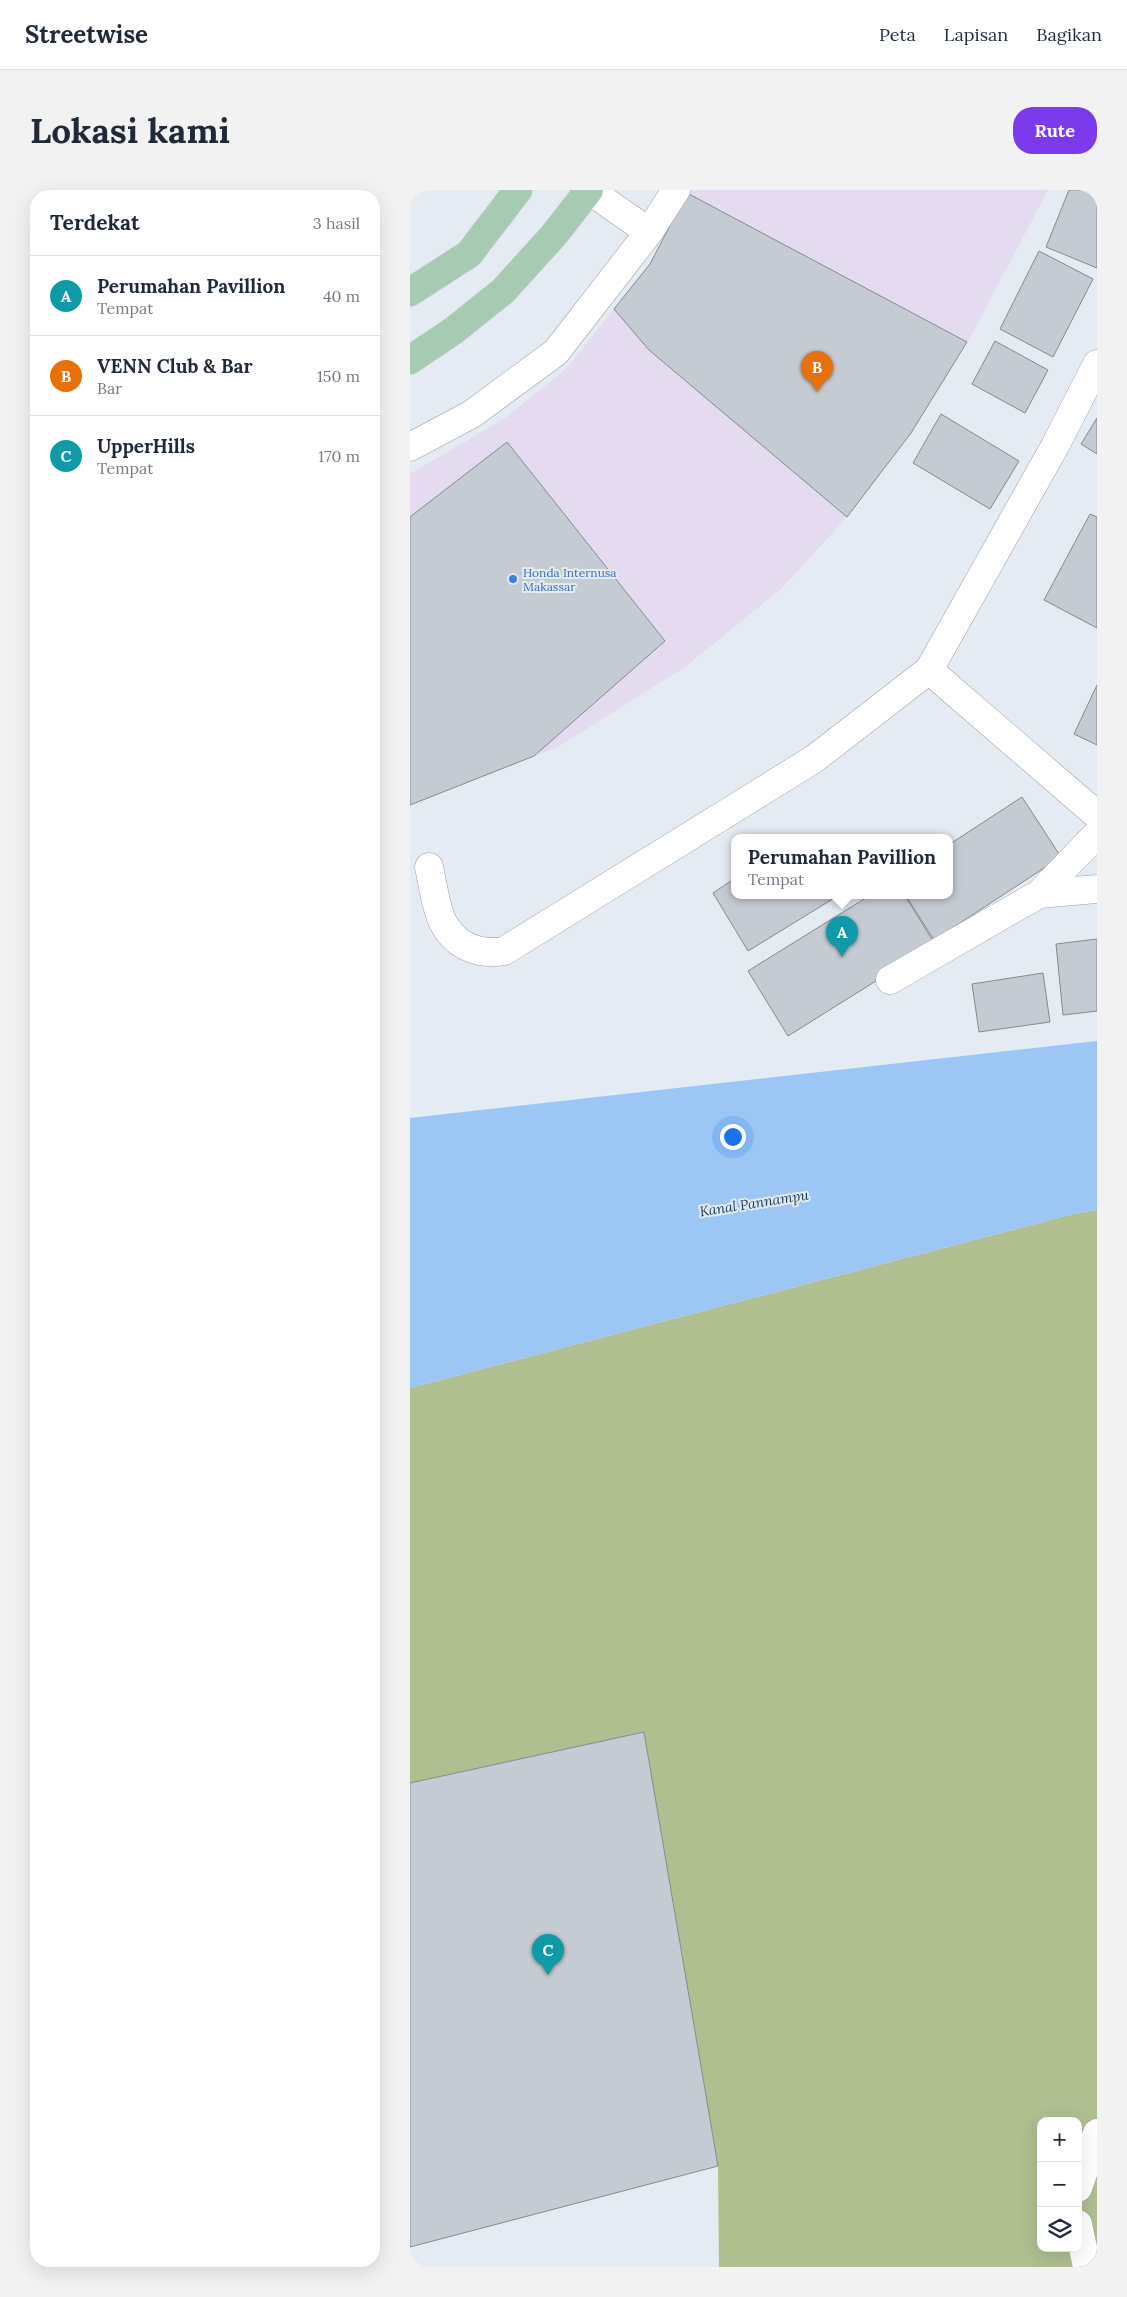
<!DOCTYPE html>
<html lang="id">
<meta charset="utf-8">
<style>
body{margin:0;font-family:Lora,serif;background:#f2f2f3;color:#1f2937}
.controls{position:absolute;right:15px;bottom:15px;display:grid;overflow:hidden;border-radius:10px;box-shadow:0 5px 20px #0002}
.controls button{width:45px;height:45px;display:grid;place-items:center;padding:0;border:0;border-bottom:1px solid #e0e1e3;background:#fff;color:#1f2937;font:25px sans-serif}
.you{position:absolute;left:322px;top:946px;width:18px;height:18px;margin:-12px;border:4px solid #fff;border-radius:50%;background:#1a73e8;box-shadow:0 0 0 8px #1a73e833}
.badge{display:grid;place-items:center;width:32px;height:32px;border-radius:50%;background:#7c3aed;color:#fff;font-size:16px;font-weight:700}
.pin{position:absolute;translate:-50% -41px;filter:drop-shadow(0 1px 2px #0008)}
.pin::after{content:'';position:absolute;top:26px;width:18px;height:15px;background:inherit;clip-path:polygon(0 0,100% 0,50% 100%)}
.popup{position:absolute;left:321px;top:644px;width:222px;height:65px;box-sizing:border-box;display:grid;place-content:center;border-radius:10px;background:#fff;filter:drop-shadow(0 1px 4px #0005);font-size:16px;white-space:nowrap;color:#747a83}
.popup b{font-size:19px;color:#1f2937}
.popup::after{content:'';position:absolute;left:50%;top:100%;margin-left:-10px;border:10px solid transparent;border-top-color:#fff}
.list{margin:0;padding:0;list-style:none}
h2{display:flex;justify-content:space-between;align-items:center;height:65px;margin:0;padding:0 20px;font-size:21px}
h2 small{font-size:16px;font-weight:400;color:#747a83}
.list li{display:grid;grid-template-columns:32px 1fr auto;gap:15px;align-items:center;box-sizing:border-box;height:80px;padding:0 20px;border-top:1px solid #e0e1e3}
.list b{display:block;font-size:19px;white-space:nowrap}
.list p{margin:0;font-size:16px;white-space:nowrap;color:#747a83}
.list em{font-size:16px;font-style:normal;color:#747a83}
.icon{flex:none;width:28px;height:28px;fill:none;stroke:currentColor;stroke-width:2;stroke-linecap:round;stroke-linejoin:round}
.map{position:relative;flex:none;width:687px;height:2077px;overflow:hidden;border-radius:20px}
header{display:flex;align-items:center;gap:30px;box-sizing:border-box;height:70px;padding:0 25px;background:#fff;border-bottom:1px solid #e0e1e3}
header strong{font-size:24px}
nav{display:flex;gap:28px;margin-inline-start:auto;font-size:18px}
.intro{display:flex;align-items:center;justify-content:space-between;box-sizing:border-box;height:120px;padding:0 30px}
h1{margin:0;font-size:35px}
.button{padding:12px 22px;border-radius:20px;background:#7c3aed;color:#fff;font-size:18px;font-weight:700}
main{display:flex;gap:30px;padding:0 30px}
aside{flex:1;background:#fff;border-radius:20px;box-shadow:0 5px 20px #0002}
.map>svg:first-child{display:block}
</style>
<header>
<strong>Streetwise</strong>
<nav><a>Peta</a><a>Lapisan</a><a>Bagikan</a></nav>
</header>
<div class="intro"><h1>Lokasi kami</h1><a class="button">Rute</a></div>
<main>
<aside>
<h2>Terdekat<small>3 hasil</small></h2>
<ul class="list">
<li><span class="badge" style="background:#0f9aa8">A</span><div><b>Perumahan Pavillion</b><p>Tempat</p></div><em>40 m</em></li>
<li><span class="badge" style="background:#e8710a">B</span><div><b>VENN Club &amp; Bar</b><p>Bar</p></div><em>150 m</em></li>
<li><span class="badge" style="background:#0f9aa8">C</span><div><b>UpperHills</b><p>Tempat</p></div><em>170 m</em></li>
</ul>
</aside>
<div class="map">
<svg width="687" height="2077" viewBox="0 0 687 2077">
<rect width="100%" height="100%" fill="#e4ebf2"/>
<polygon fill="#e4dbf1" points="278,0 638,0 562,144 501,243 437,327 372,398 275,477 148,557 0,615 0,284 95,228 157,178 240,74"/>
<path fill="#afbf90" fill-rule="evenodd" d="M687,1020V2077H309L308,1976L234,1542L0,1593V1198L667,1023ZM631,1931H668V2058H631Z"/>
<polygon fill="#9cc7f5" points="687,851 687,1020 667,1023 0,1198 0,928"/>
<g fill="#c5cbd2" stroke="#848990">
<polygon points="659,0 687,0 687,78 636,57"/>
<polygon points="277,3 557,152 501,243 437,327 239,160 204,119 240,74"/>
<polygon points="629,61 683,89 643,167 590,139"/>
<polygon points="585,151 638,180 615,223 562,194"/>
<polygon points="531,224 609,271 580,319 503,273"/>
<polygon points="687,228 687,264 671,254"/>
<polygon points="97,252 255,451 124,566 0,615 0,327"/>
<polygon points="680,324 687,327 687,438 634,410"/>
<polygon points="687,495 687,555 664,544"/>
<polygon points="612,607 651,667 524,750 496,706 540,706 540,654"/>
<polygon points="324,689 324,706 426,707 338,761 303,703"/>
<polygon points="459,706 495,706 525,754 378,846 338,781"/>
<polygon points="687,749 687,821 653,825 646,754"/>
<polygon points="633,783 640,832 569,842 562,794"/>
<polygon points="234,1542 308,1976 0,2057 0,1593"/>
</g>
<g fill="none" stroke-linecap="round" stroke-linejoin="round">
<g stroke="#9aa0a7" stroke-width="29">
<g id="minor">
<polyline points="179,0 239,42"/>
<polyline points="0,257 62,224 146,162 239,42 266,0"/>
<polyline points="519,480 687,625"/>
<path d="M19,677C22,691 27,723 34,734C47,757 69,765 94,761L404,569L519,480L645,256L687,174"/>
<polyline points="629,704 687,699"/>
<polyline points="480,790 629,704 687,644"/>
<polyline points="668,1998 687,1943"/>
<polyline points="668,2034 677,2077"/>
</g>
</g>
<g stroke="#c8c8c9" stroke-width="29">
<g id="major">
<polyline points="0,102 59,64 108,0"/>
<polyline points="0,170 43,141 93,101 143,46 179,0"/>
</g>
</g>
<use href="#minor" stroke="#fff" stroke-width="28"/>
<use href="#major" stroke="#a6cbb2" stroke-width="28"/>
</g>
<circle fill="#3f7fe0" stroke="#e4ebf2" stroke-width="2" cx="103" cy="389" r="5"/>
<g text-anchor="middle" dominant-baseline="central" stroke-width="4" stroke-linejoin="round" paint-order="stroke">
<g font-size="12" fill="#366cbe" stroke="#e4ebf2" text-anchor="start">
<text x="113" y="382">Honda Internusa<tspan x="113" dy="14">Makassar</tspan></text>
</g>
<g font-size="14" font-style="italic" fill="#12385d" stroke="#e4ebf2">
<text transform="translate(344 1013) rotate(-9)">Kanal Pannampu</text>
</g>
</g>
</svg>
<div class="controls">
<button>+</button>
<button>−</button>
<button><svg class="icon" aria-label="layers" viewBox="0 0 24 24"><path d="M12 4l9 5-9 5-9-5zM3 14l9 5 9-5"/></svg></button>
</div>
<div class="you"></div>
<div class="pin badge" style="left:432px;top:767px;background:#0f9aa8">A</div>
<div class="popup"><b>Perumahan Pavillion</b>Tempat</div>
<div class="pin badge" style="left:407px;top:202px;background:#e8710a">B</div>
<div class="pin badge" style="left:138px;top:1785px;background:#0f9aa8">C</div>
</div>
</main>
